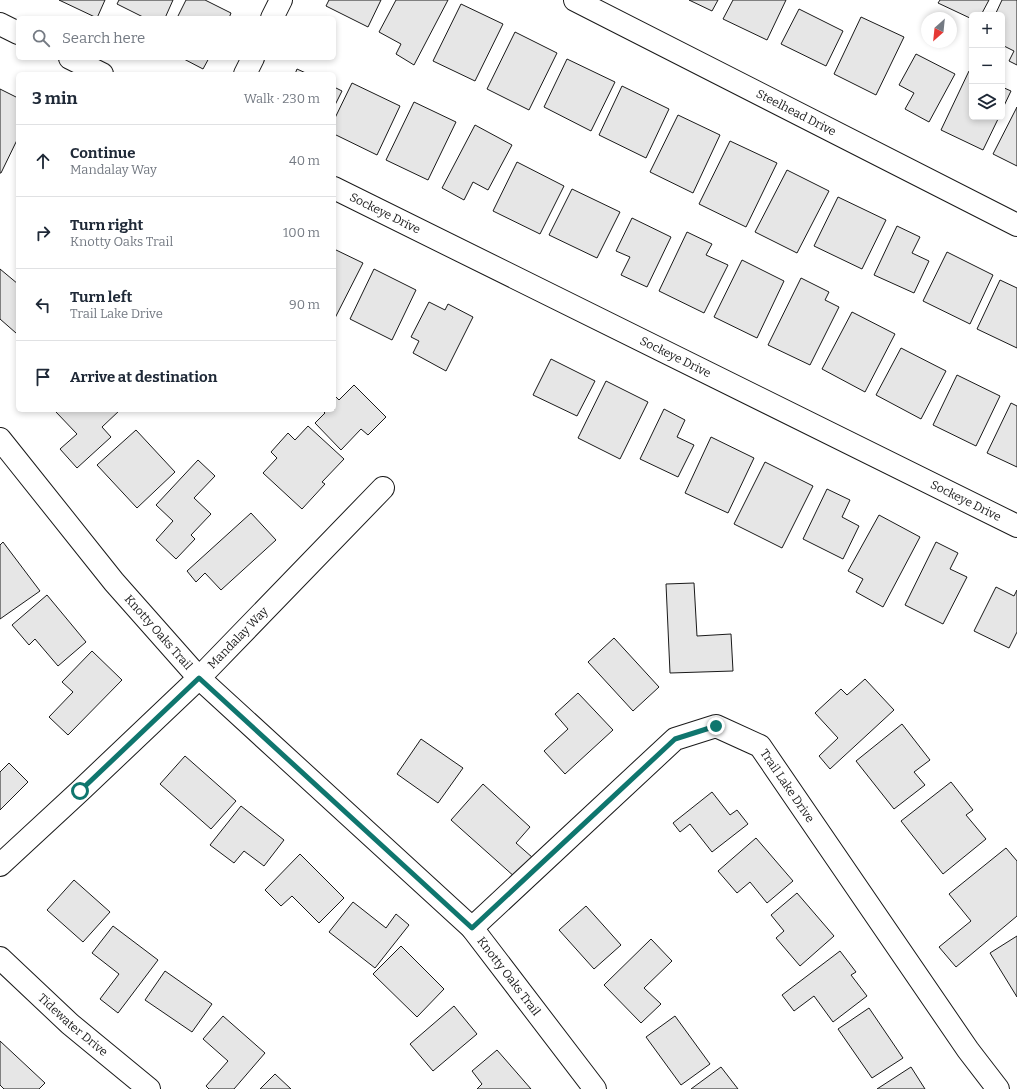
<!DOCTYPE html>
<meta charset="utf-8">
<style>
body{margin:0;font-family:Bitter,serif;background:#f6f6f7;color:#1f2937}
.controls{position:absolute;right:12px;top:12px;display:grid;overflow:hidden;border-radius:6px;box-shadow:0 2px 6px #0003}
.controls button{width:36px;height:36px;display:grid;place-items:center;padding:0;border:0;border-bottom:1px solid #e0e1e3;background:#fff;color:#1f2937;font:20px sans-serif}
.compass{position:absolute;left:921px;top:12px;width:36px;height:36px;border-radius:50%;background:#fff;box-shadow:0 2px 6px #0003;rotate:207deg}
.stop{position:absolute;width:12px;height:12px;margin:-9px;border:3px solid #0f766e;border-radius:50%;background:#fff}
.stop.end{background:#0f766e;border-color:#fff;box-shadow:0 1px 4px #0008}
.list{margin:0;padding:0;list-style:none}
h2{display:flex;justify-content:space-between;align-items:center;height:52px;margin:0;padding:0 16px;font-size:17px}
h2 small{font-size:13px;font-weight:400;color:#747a83}
.list li{display:grid;grid-template-columns:26px 1fr auto;gap:12px;align-items:center;box-sizing:border-box;height:72px;padding:0 16px;border-top:1px solid #e0e1e3}
.list b{display:block;font-size:15px;white-space:nowrap}
.list p{margin:0;font-size:13px;white-space:nowrap;color:#747a83}
.list em{font-size:13px;font-style:normal;color:#747a83}
.icon{flex:none;width:22px;height:22px;fill:none;stroke:currentColor;stroke-width:2;stroke-linecap:round;stroke-linejoin:round}
.map{position:relative;flex:none;width:1017px;height:1089px;overflow:hidden}
.search{position:absolute;background:#fff;box-shadow:0 2px 6px #0003;left:16px;top:16px;width:320px;height:44px;display:flex;align-items:center;gap:10px;box-sizing:border-box;padding:0 14px;border-radius:6px;color:#747a83;font-size:15px}
.panel{position:absolute;background:#fff;box-shadow:0 2px 6px #0003;left:16px;top:72px;width:320px;height:340px;border-radius:6px}
.map>svg:first-child{display:block}
</style>
<div class="map">
<svg width="1017" height="1089" viewBox="0 0 1017 1089">
<rect width="100%" height="100%" fill="#fff"/>
<g fill="#e6e6e6" stroke="#1a1a1a">
<polygon points="59,0 105,0 97,18"/>
<polygon points="119,0 173,0 165,18 145,18 117,4"/>
<polygon points="186,0 205,0 231,13 229,18 177,18"/>
<polygon points="329,0 381,0 368,27 326,6"/>
<polygon points="396,0 448,0 414,65 396,54 401,44 379,32"/>
<polygon points="689,0 718,0 712,11"/>
<polygon points="733,0 786,0 767,40 723,19"/>
<polygon points="940,0 989,0 981,15 972,15 972,19 938,3"/>
<polygon points="1002,0 1017,0 1017,65 1009,61 1014,51 1002,45 1002,15 995,15"/>
<polygon points="461,4 503,24 475,81 433,61"/>
<polygon points="799,9 843,31 826,66 781,44"/>
<polygon points="861,17 904,37 876,95 834,74"/>
<polygon points="515,32 557,53 529,110 487,89"/>
<polygon points="916,54 955,74 929,122 905,109 914,93 899,85"/>
<polygon points="182,58 209,58 203,69"/>
<polygon points="567,59 615,82 591,131 544,107"/>
<polygon points="297,69 308,74 295,74"/>
<polygon points="969,71 972,72 972,117 999,117 983,150 941,130"/>
<polygon points="352,83 400,106 377,155 334,134 334,120"/>
<polygon points="622,86 669,109 646,158 599,135"/>
<polygon points="334,87 342,91 334,107"/>
<polygon points="1002,87 1011,91 1002,110"/>
<polygon points="0,89 18,98 18,138 1,173 0,173"/>
<polygon points="414,102 456,122 428,180 386,160"/>
<polygon points="1017,107 1017,166 993,154"/>
<polygon points="678,115 720,135 693,193 650,172"/>
<polygon points="475,125 512,145 488,190 473,182 464,200 442,188"/>
<polygon points="730,141 777,163 746,227 699,204"/>
<polygon points="517,162 564,186 540,234 493,211"/>
<polygon points="787,170 829,191 797,253 755,232"/>
<polygon points="572,189 620,212 597,258 549,235"/>
<polygon points="838,197 886,220 862,269 814,246"/>
<polygon points="632,218 671,237 647,287 621,275 630,257 616,251"/>
<polygon points="897,226 920,237 912,253 929,261 914,293 874,275"/>
<polygon points="687,232 712,244 706,255 728,265 704,313 659,291"/>
<polygon points="334,249 363,263 334,320"/>
<polygon points="947,252 993,275 970,324 923,301"/>
<polygon points="742,260 784,281 757,338 714,317"/>
<polygon points="0,269 18,284 18,330 16,333 0,319"/>
<polygon points="374,269 416,290 392,340 350,319"/>
<polygon points="801,278 829,292 825,300 839,307 810,365 768,345"/>
<polygon points="1000,280 1017,288 1017,348 977,329"/>
<polygon points="429,302 445,310 448,304 473,317 446,371 413,353 419,341 411,337"/>
<polygon points="852,312 895,334 865,392 822,369"/>
<polygon points="901,348 946,371 921,419 876,395"/>
<polygon points="551,359 595,381 577,416 533,395"/>
<polygon points="957,375 1000,396 976,446 933,425"/>
<polygon points="606,381 648,402 620,459 578,438"/>
<polygon points="354,385 386,417 368,435 361,429 341,450 315,423 325,413 322,410 334,410 334,395 339,400"/>
<polygon points="1011,403 1017,406 1017,467 987,453"/>
<polygon points="664,409 685,420 677,437 694,445 678,477 640,459"/>
<polygon points="58,410 120,410 102,427 111,437 77,468 60,449 77,434 56,412"/>
<polygon points="308,426 344,459 322,482 325,484 302,509 263,473 277,458 271,452 288,433 295,440"/>
<polygon points="136,430 175,472 137,508 97,465"/>
<polygon points="711,437 754,458 728,513 685,493"/>
<polygon points="198,460 215,476 194,498 211,514 191,535 195,539 176,559 156,540 173,521 156,505"/>
<polygon points="765,462 813,486 782,548 734,524"/>
<polygon points="827,489 850,500 842,517 859,526 843,559 803,539"/>
<polygon points="251,513 276,540 221,590 205,573 196,582 187,571"/>
<polygon points="879,515 920,537 883,607 856,592 863,579 848,571"/>
<polygon points="3,542 40,591 0,619 0,545"/>
<polygon points="936,542 958,553 950,569 967,577 943,624 905,605"/>
<polygon points="694,583 697,636 731,634 733,671 670,673 666,584"/>
<polygon points="996,587 1014,596 1017,590 1017,632 1009,648 974,631"/>
<polygon points="47,595 86,642 58,666 35,639 29,645 12,625"/>
<polygon points="614,638 659,687 633,711 588,662"/>
<polygon points="92,651 122,680 68,735 49,717 73,692 62,682"/>
<polygon points="865,679 894,710 830,769 819,756 838,738 815,713 841,689 847,695"/>
<polygon points="578,693 613,730 565,774 544,751 568,729 555,714"/>
<polygon points="902,724 930,760 914,772 925,785 894,809 856,761"/>
<polygon points="421,739 463,768 438,803 397,774"/>
<polygon points="185,756 236,801 211,829 160,784"/>
<polygon points="9,763 28,782 0,810 0,772"/>
<polygon points="951,782 973,810 966,815 986,839 943,874 901,821"/>
<polygon points="483,784 530,827 516,843 533,858 516,878 451,820"/>
<polygon points="712,792 730,815 737,810 748,824 712,852 690,824 680,832 673,823"/>
<polygon points="241,806 284,840 264,866 244,851 234,863 210,845"/>
<polygon points="756,838 793,881 767,903 750,882 737,893 718,871"/>
<polygon points="1006,848 1017,861 1017,916 956,967 939,947 971,921 949,894"/>
<polygon points="300,854 344,898 319,923 292,896 281,906 265,890"/>
<polygon points="74,880 110,912 83,942 47,910"/>
<polygon points="797,893 834,936 800,966 776,938 784,931 771,915"/>
<polygon points="353,902 386,928 396,914 409,925 375,968 329,932"/>
<polygon points="586,906 621,945 594,969 559,930"/>
<polygon points="113,926 158,960 118,1013 100,999 119,974 92,953"/>
<polygon points="1017,936 1017,997 990,953"/>
<polygon points="651,939 672,961 644,988 661,1004 641,1023 604,985"/>
<polygon points="401,946 444,989 417,1017 373,974"/>
<polygon points="840,951 856,972 851,975 867,996 833,1022 814,996 794,1011 782,995"/>
<polygon points="165,971 212,1004 192,1032 145,1000"/>
<polygon points="454,1006 477,1034 433,1071 410,1044"/>
<polygon points="869,1008 903,1058 872,1078 838,1029"/>
<polygon points="223,1016 265,1053 234,1089 209,1089 206,1086 228,1061 203,1039"/>
<polygon points="675,1016 710,1064 681,1085 646,1037"/>
<polygon points="0,1041 45,1083 39,1089 4,1089 0,1085"/>
<polygon points="497,1050 531,1089 477,1089 482,1084 472,1071"/>
<polygon points="721,1067 738,1089 691,1089"/>
<polygon points="911,1067 925,1089 877,1089"/>
<polygon points="275,1074 291,1089 260,1089"/>
</g>
<g fill="none" stroke-linecap="round" stroke-linejoin="round">
<g stroke="#1a1a1a" stroke-width="24">
<g id="minor">
<path id="s1" d="M575,0L1017,225"/>
<polyline points="272,18 281,0"/>
<polyline points="0,24 18,33"/>
<polyline points="70,58 102,74"/>
<polyline points="245,74 253,58"/>
<path id="s2" d="M334,188L1017,526"/>
<path id="s3" d="M0,439L114,582L199,678L472,928L595,1089"/>
<path id="s4" d="M0,865L80,791L199,678L383,488"/>
<path id="s5" d="M472,928L675,739L716,726L760,746L968,1050L998,1089"/>
<path id="s6" d="M0,958L70,1024L149,1089"/>
</g>
</g>
<use href="#minor" stroke="#fff" stroke-width="22"/>
</g>
<g fill="none" stroke-linecap="round" stroke-linejoin="round">
<polyline stroke="#0f766e" stroke-width="5" points="80,791 199,678 472,928 675,739 716,726"/>
</g>
<g text-anchor="middle" dominant-baseline="central" stroke-width="3" stroke-linejoin="round" paint-order="stroke">
<g font-size="12" fill="#1a1a1a" stroke="#fff">
<text stroke="none"><textPath href="#s1" startOffset="248">Steelhead Drive</textPath></text>
<text stroke="none"><textPath href="#s2" startOffset="57">Sockeye Drive</textPath></text>
<text stroke="none"><textPath href="#s2" startOffset="381">Sockeye Drive</textPath></text>
<text stroke="none"><textPath href="#s2" startOffset="705">Sockeye Drive</textPath></text>
<text stroke="none"><textPath href="#s3" startOffset="250">Knotty Oaks Trail</textPath></text>
<text stroke="none"><textPath href="#s4" startOffset="329">Mandalay Way</textPath></text>
<text stroke="none"><textPath href="#s5" startOffset="417">Trail Lake Drive</textPath></text>
<text stroke="none"><textPath href="#s3" startOffset="742">Knotty Oaks Trail</textPath></text>
<text stroke="none"><textPath href="#s6" startOffset="99">Tidewater Drive</textPath></text>
</g>
</g>
</svg>
<div class="controls">
<button>+</button>
<button>−</button>
<button><svg class="icon" aria-label="layers" viewBox="0 0 24 24"><path d="M12 4l9 5-9 5-9-5zM3 14l9 5 9-5"/></svg></button>
</div>
<svg class="compass" viewBox="-18 -18 36 36"><path d="M0-13l5 13h-10z" fill="#e53935"/><path d="M0 13l5-13h-10z" fill="#747a83"/></svg>
<div class="stop" style="left:80px;top:791px"></div>
<div class="stop end" style="left:716px;top:726px"></div>
<div class="search"><svg class="icon" aria-label="search" viewBox="0 0 24 24"><circle cx="10" cy="10" r="6"/><path d="M15 15l6 6"/></svg>Search here</div>
<section class="panel">
<h2>3 min<small>Walk · 230 m</small></h2>
<ul class="list">
<li><svg class="icon" aria-label="ahead" viewBox="0 0 24 24"><path d="M12 20V5M6 11l6-6 6 6"/></svg><div><b>Continue</b><p>Mandalay Way</p></div><em>40 m</em></li>
<li><svg class="icon" aria-label="right" viewBox="0 0 24 24"><path d="M7 20v-9h11M14 6l5 5-5 5"/></svg><div><b>Turn right</b><p>Knotty Oaks Trail</p></div><em>100 m</em></li>
<li><svg class="icon" aria-label="left" viewBox="0 0 24 24"><path d="M17 20v-9H6M10 6l-5 5 5 5"/></svg><div><b>Turn left</b><p>Trail Lake Drive</p></div><em>90 m</em></li>
<li><svg class="icon" aria-label="arrive" viewBox="0 0 24 24"><path d="M6 21V4h12l-3 4 3 4H6"/></svg><div><b>Arrive at destination</b></div></li>
</ul>
</section>
</div>
